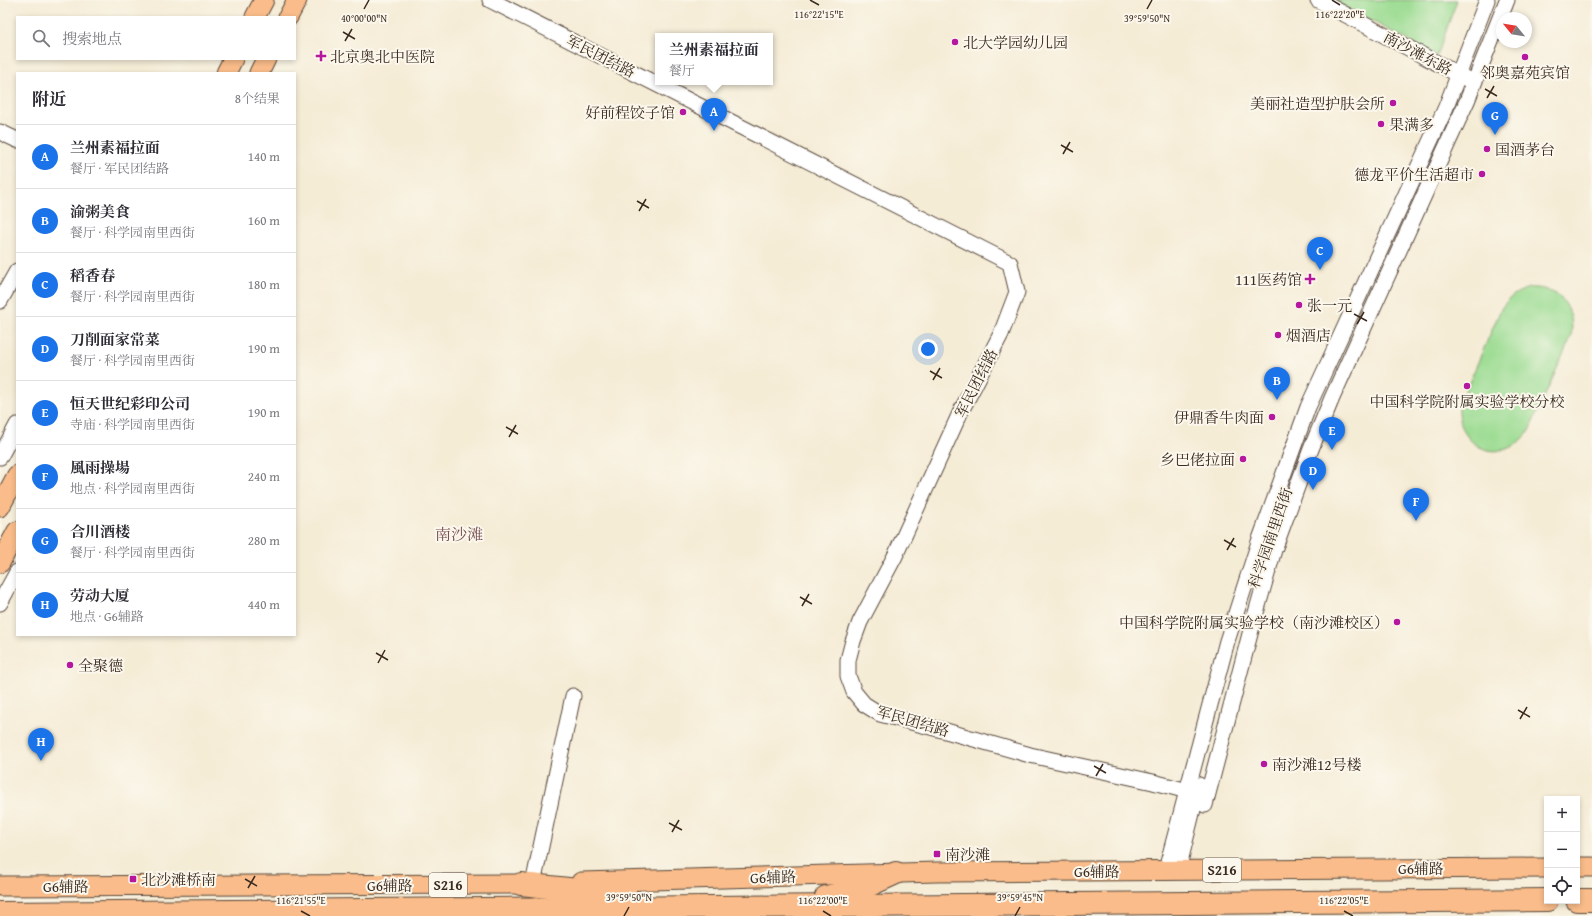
<!DOCTYPE html>
<html lang="zh">
<meta charset="utf-8">
<style>
body{margin:0;font-family:"Gentium Book Plus","Noto Serif SC",serif;background:#f7f7f7;color:#2b2b33}
.controls{position:absolute;right:12px;bottom:12px;display:grid;overflow:hidden;border-radius:0px;box-shadow:0 2px 6px #0003}
.controls button{width:36px;height:36px;display:grid;place-items:center;padding:0;border:0;border-bottom:1px solid #e1e1e2;background:#fff;color:#2b2b33;font:20px sans-serif}
.compass{position:absolute;left:1496px;top:12px;width:36px;height:36px;border-radius:50%;background:#fff;box-shadow:0 2px 6px #0003;rotate:300deg}
.you{position:absolute;left:928px;top:349px;width:14px;height:14px;margin:-10px;border:3px solid #fff;border-radius:50%;background:#1a73e8;box-shadow:0 0 0 6px #1a73e833}
.badge{display:grid;place-items:center;width:26px;height:26px;border-radius:50%;background:#1a73e8;color:#fff;font-size:13px;font-weight:700}
.pin{position:absolute;translate:-50% -33px;filter:drop-shadow(0 1px 2px #0008)}
.pin::after{content:'';position:absolute;top:21px;width:14px;height:12px;background:inherit;clip-path:polygon(0 0,100% 0,50% 100%)}
.popup{position:absolute;left:655px;top:33px;width:118px;height:52px;box-sizing:border-box;display:grid;place-content:center;border-radius:0px;background:#fff;filter:drop-shadow(0 1px 3px #0005);font-size:13px;white-space:nowrap;color:#7c7c81}
.popup b{font-size:15px;color:#2b2b33}
.popup::after{content:'';position:absolute;left:50%;top:100%;margin-left:-8px;border:8px solid transparent;border-top-color:#fff}
.list{margin:0;padding:0;list-style:none}
h2{display:flex;justify-content:space-between;align-items:center;height:52px;margin:0;padding:0 16px;font-size:17px}
h2 small{font-size:13px;font-weight:400;color:#7c7c81}
.list li{display:grid;grid-template-columns:26px 1fr auto;gap:12px;align-items:center;box-sizing:border-box;height:64px;padding:0 16px;border-top:1px solid #e1e1e2}
.list b{display:block;font-size:15px;white-space:nowrap}
.list p{margin:0;font-size:13px;white-space:nowrap;color:#7c7c81}
.list em{font-size:13px;font-style:normal;color:#7c7c81}
.icon{flex:none;width:22px;height:22px;fill:none;stroke:currentColor;stroke-width:2;stroke-linecap:round;stroke-linejoin:round}
.map{position:relative;flex:none;width:1592px;height:916px;overflow:hidden}
.search{position:absolute;background:#fff;box-shadow:0 2px 6px #0003;left:16px;top:16px;width:280px;height:44px;display:flex;align-items:center;gap:10px;box-sizing:border-box;padding:0 14px;border-radius:0px;color:#7c7c81;font-size:15px}
.panel{position:absolute;background:#fff;box-shadow:0 2px 6px #0003;left:16px;top:72px;width:280px;height:564px;border-radius:0px}
.map>svg:first-child{display:block}
</style>
<div class="map">
<svg width="1592" height="916" viewBox="0 0 1592 916">
<rect width="100%" height="100%" fill="#fbf7ec"/>
<filter id="ink" filterUnits="userSpaceOnUse"><feTurbulence type="fractalNoise" baseFrequency=".025" numOctaves="2"/><feDisplacementMap in="SourceGraphic" scale="8" xChannelSelector="R" yChannelSelector="G"/><feConvolveMatrix kernelMatrix="1 2 1 2 8 2 1 2 1" color-interpolation-filters="sRGB"/></filter>
<filter id="wash" filterUnits="userSpaceOnUse"><feTurbulence type="fractalNoise" baseFrequency=".012" numOctaves="4" result="noise"/><feDisplacementMap in="SourceGraphic" scale="16" xChannelSelector="R" yChannelSelector="G"/><feGaussianBlur stdDeviation="0.9" result="paint"/><feColorMatrix in="noise" values="0 0 0 0 0 0 0 0 0 0 0 0 0 0 0 0 0 1.4 0 .05"/><feComposite in="paint" operator="in"/></filter>
<g filter="url(#wash)">
<rect width="100%" height="100%" fill="#f5ecd6"/>
<g fill="#9cdc93" stroke="#6c8358">
<polygon points="1333,0 1457,0 1437,56"/>
<path d="M1529,288C1559,286 1576,308 1571,337L1528,433C1501,467 1457,449 1459,406L1501,309C1508,298 1516,292 1529,288Z"/>
</g>
</g>
<g filter="url(#ink)">
<g fill="none" stroke-linecap="round" stroke-linejoin="round">
<g stroke="#57473a" stroke-width="17">
<g id="minor">
<polyline points="490,0 1010,263 1017,292 1001,334 961,411 895,556 860,622 853,641 848,660 848,676 854,692 864,704 880,714 946,731 1030,755 1153,782 1207,796"/>
<polyline points="1318,0 1467,79"/>
<polyline points="0,132 17,140"/>
<polyline points="0,301 17,271"/>
<polyline points="0,457 17,425"/>
<polyline points="0,603 17,572"/>
<polyline points="1205,805 1251,630 1274,550 1311,449 1332,398 1467,101 1507,0"/>
<polyline points="1166,870 1227,641 1259,542 1308,407 1446,107 1487,0"/>
<polyline points="1178,870 1199,785"/>
<polyline points="533,884 573,696"/>
</g>
</g>
<g stroke="#57473a" stroke-width="21">
<g id="major">
<polyline points="255,17 264,0"/>
<polyline points="288,17 297,0"/>
<polyline points="226,73 233,59"/>
<polyline points="259,73 266,59"/>
<polyline points="0,507 17,475"/>
<polyline points="0,563 17,531"/>
<polyline points="1577,867 1592,867"/>
<polyline points="581,882 937,872 1547,868"/>
<polyline points="0,886 536,884"/>
</g>
</g>
<g stroke="#57473a" stroke-width="24">
<g id="highway">
<polyline points="521,884 626,895"/>
<polyline points="826,897 861,889 896,873"/>
<polyline points="1577,900 1592,900"/>
<polyline points="0,913 1547,900"/>
</g>
</g>
<use href="#minor" stroke="#fff" stroke-width="15"/>
<use href="#major" stroke="#f9bc8a" stroke-width="19"/>
<use href="#highway" stroke="#f9bc8a" stroke-width="22"/>
</g>
</g>
<path fill="none" stroke="#3b2a1e" stroke-width="1.5" d="M810,0L819,5M1332,0L1340,5M364,9L369,0M1147,9L1152,0M343,32L355,39M345,41L352,29M1485,89L1497,96M1487,98L1494,86M1061,145L1073,152M1063,154L1070,142M637,201L649,208M639,211L646,199M1354,314L1367,321M1357,324L1364,312M930,371L942,378M933,380L940,368M506,427L518,434M509,437L516,425M1224,540L1236,547M1227,550L1234,538M800,597L812,604M802,606L809,594M376,653L388,660M378,663L385,650M1518,710L1530,717M1520,719L1527,707M1094,766L1106,773M1096,776L1103,764M669,823L682,830M672,832L679,820M245,879L257,886M248,888L255,876M301,911L310,916M823,911L831,916M1344,911L1353,916M624,916L629,907M1015,916L1020,907"/>
<g fill="#b5179e" stroke="#fbf7ec" stroke-width="1.5">
<circle cx="955" cy="42" r="4"/>
<path d="M319 50h4v4h4v4h-4v4h-4v-4h-4v-4h4z"/>
<circle cx="1525" cy="57" r="4"/>
<circle cx="1393" cy="103" r="4"/>
<circle cx="683" cy="112" r="4"/>
<circle cx="1381" cy="124" r="4"/>
<circle cx="1487" cy="149" r="4"/>
<circle cx="1482" cy="174" r="4"/>
<path d="M1308 273h4v4h4v4h-4v4h-4v-4h-4v-4h4z"/>
<circle cx="1299" cy="305" r="4"/>
<circle cx="1278" cy="335" r="4"/>
<circle cx="1467" cy="386" r="4"/>
<circle cx="1272" cy="417" r="4"/>
<circle cx="1243" cy="459" r="4"/>
<circle cx="1397" cy="622" r="4"/>
<circle cx="70" cy="665" r="4"/>
<circle cx="1264" cy="764" r="4"/>
<rect x="933" y="850" width="8" height="8" rx="2"/>
<rect x="129" y="875" width="8" height="8" rx="2"/>
</g>
<g text-anchor="middle" dominant-baseline="central" stroke-width="4" stroke-linejoin="round" paint-order="stroke">
<g fill="#fbf7ec" stroke="#75685c" stroke-width="1">
<rect x="1203" y="858" width="38" height="24" rx="3"/>
<rect x="429" y="873" width="38" height="24" rx="3"/>
</g>
<g font-size="14" font-weight="bold" fill="#3b2a1e">
<text x="1222" y="870">S216</text>
<text x="448" y="885">S216</text>
</g>
<g font-size="15" fill="#3b2a1e" stroke="#fbf7ec" text-anchor="start">
<text x="963" y="42">北大学园幼儿园</text>
<text x="330" y="56">北京奥北中医院</text>
<text x="1525" y="72" text-anchor="middle">邻奥嘉苑宾馆</text>
<text x="1385" y="103" text-anchor="end">美丽社造型护肤会所</text>
<text x="675" y="112" text-anchor="end">好前程饺子馆</text>
<text x="1389" y="124">果满多</text>
<text x="1495" y="149">国酒茅台</text>
<text x="1474" y="174" text-anchor="end">德龙平价生活超市</text>
<text x="1302" y="279" text-anchor="end">111医药馆</text>
<text x="1307" y="305">张一元</text>
<text x="1286" y="335">烟酒店</text>
<text x="1467" y="401" text-anchor="middle">中国科学院附属实验学校分校</text>
<text x="1264" y="417" text-anchor="end">伊鼎香牛肉面</text>
<text x="1235" y="459" text-anchor="end">乡巴佬拉面</text>
<text x="1389" y="622" text-anchor="end">中国科学院附属实验学校（南沙滩校区）</text>
<text x="78" y="665">全聚德</text>
<text x="1272" y="764">南沙滩12号楼</text>
<text x="945" y="854">南沙滩</text>
<text x="141" y="879">北沙滩桥南</text>
</g>
<g font-size="15" fill="#3b2a1e" stroke="#fbf7ec">
<text transform="translate(1418 53) rotate(28)">南沙滩东路</text>
<text transform="translate(601 56) rotate(27)">军民团结路</text>
<text transform="translate(976 383) rotate(-63)">军民团结路</text>
<text transform="translate(1270 538) rotate(-71)">科学园南里西街</text>
<text transform="translate(913 721) rotate(16)">军民团结路</text>
<text x="1421" y="868">G6辅路</text>
<text x="1097" y="871">G6辅路</text>
<text transform="translate(773 877) rotate(-2)">G6辅路</text>
<text x="390" y="885">G6辅路</text>
<text x="66" y="886">G6辅路</text>
</g>
<g font-size="16" fill="#795154" stroke="#fbf7ec">
<text x="459" y="534">南沙滩</text>
</g>
</g>
<g font-size="10" text-anchor="middle" fill="#3b2a1e" stroke="#fbf7ec" stroke-width="4" stroke-linejoin="round" paint-order="stroke">
<text x="819" y="18">116°22'15"E</text>
<text x="1340" y="18">116°22'20"E</text>
<text x="364" y="22">40°00'00"N</text>
<text x="1147" y="22">39°59'50"N</text>
<text x="629" y="901">39°59'50"N</text>
<text x="1020" y="901">39°59'45"N</text>
<text x="301" y="904">116°21'55"E</text>
<text x="823" y="904">116°22'00"E</text>
<text x="1344" y="904">116°22'05"E</text>
</g>
</svg>
<div class="controls">
<button>+</button>
<button>−</button>
<button><svg class="icon" aria-label="locate" viewBox="0 0 24 24"><circle cx="12" cy="12" r="6"/><path d="M12 2v4M12 18v4M2 12h4M18 12h4"/></svg></button>
</div>
<svg class="compass" viewBox="-18 -18 36 36"><path d="M0-13l5 13h-10z" fill="#e53935"/><path d="M0 13l5-13h-10z" fill="#7c7c81"/></svg>
<div class="you"></div>
<div class="pin badge" style="left:714px;top:131px">A</div>
<div class="popup"><b>兰州素福拉面</b>餐厅</div>
<div class="pin badge" style="left:1277px;top:400px">B</div>
<div class="pin badge" style="left:1320px;top:270px">C</div>
<div class="pin badge" style="left:1313px;top:490px">D</div>
<div class="pin badge" style="left:1332px;top:450px">E</div>
<div class="pin badge" style="left:1416px;top:521px">F</div>
<div class="pin badge" style="left:1495px;top:135px">G</div>
<div class="pin badge" style="left:41px;top:761px">H</div>
<div class="search"><svg class="icon" aria-label="search" viewBox="0 0 24 24"><circle cx="10" cy="10" r="6"/><path d="M15 15l6 6"/></svg>搜索地点</div>
<section class="panel">
<h2>附近<small>8个结果</small></h2>
<ul class="list">
<li><span class="badge">A</span><div><b>兰州素福拉面</b><p>餐厅 · 军民团结路</p></div><em>140 m</em></li>
<li><span class="badge">B</span><div><b>渝粥美食</b><p>餐厅 · 科学园南里西街</p></div><em>160 m</em></li>
<li><span class="badge">C</span><div><b>稻香春</b><p>餐厅 · 科学园南里西街</p></div><em>180 m</em></li>
<li><span class="badge">D</span><div><b>刀削面家常菜</b><p>餐厅 · 科学园南里西街</p></div><em>190 m</em></li>
<li><span class="badge">E</span><div><b>恒天世纪彩印公司</b><p>寺庙 · 科学园南里西街</p></div><em>190 m</em></li>
<li><span class="badge">F</span><div><b>風雨操場</b><p>地点 · 科学园南里西街</p></div><em>240 m</em></li>
<li><span class="badge">G</span><div><b>合川酒楼</b><p>餐厅 · 科学园南里西街</p></div><em>280 m</em></li>
<li><span class="badge">H</span><div><b>劳动大厦</b><p>地点 · G6辅路</p></div><em>440 m</em></li>
</ul>
</section>
</div>
